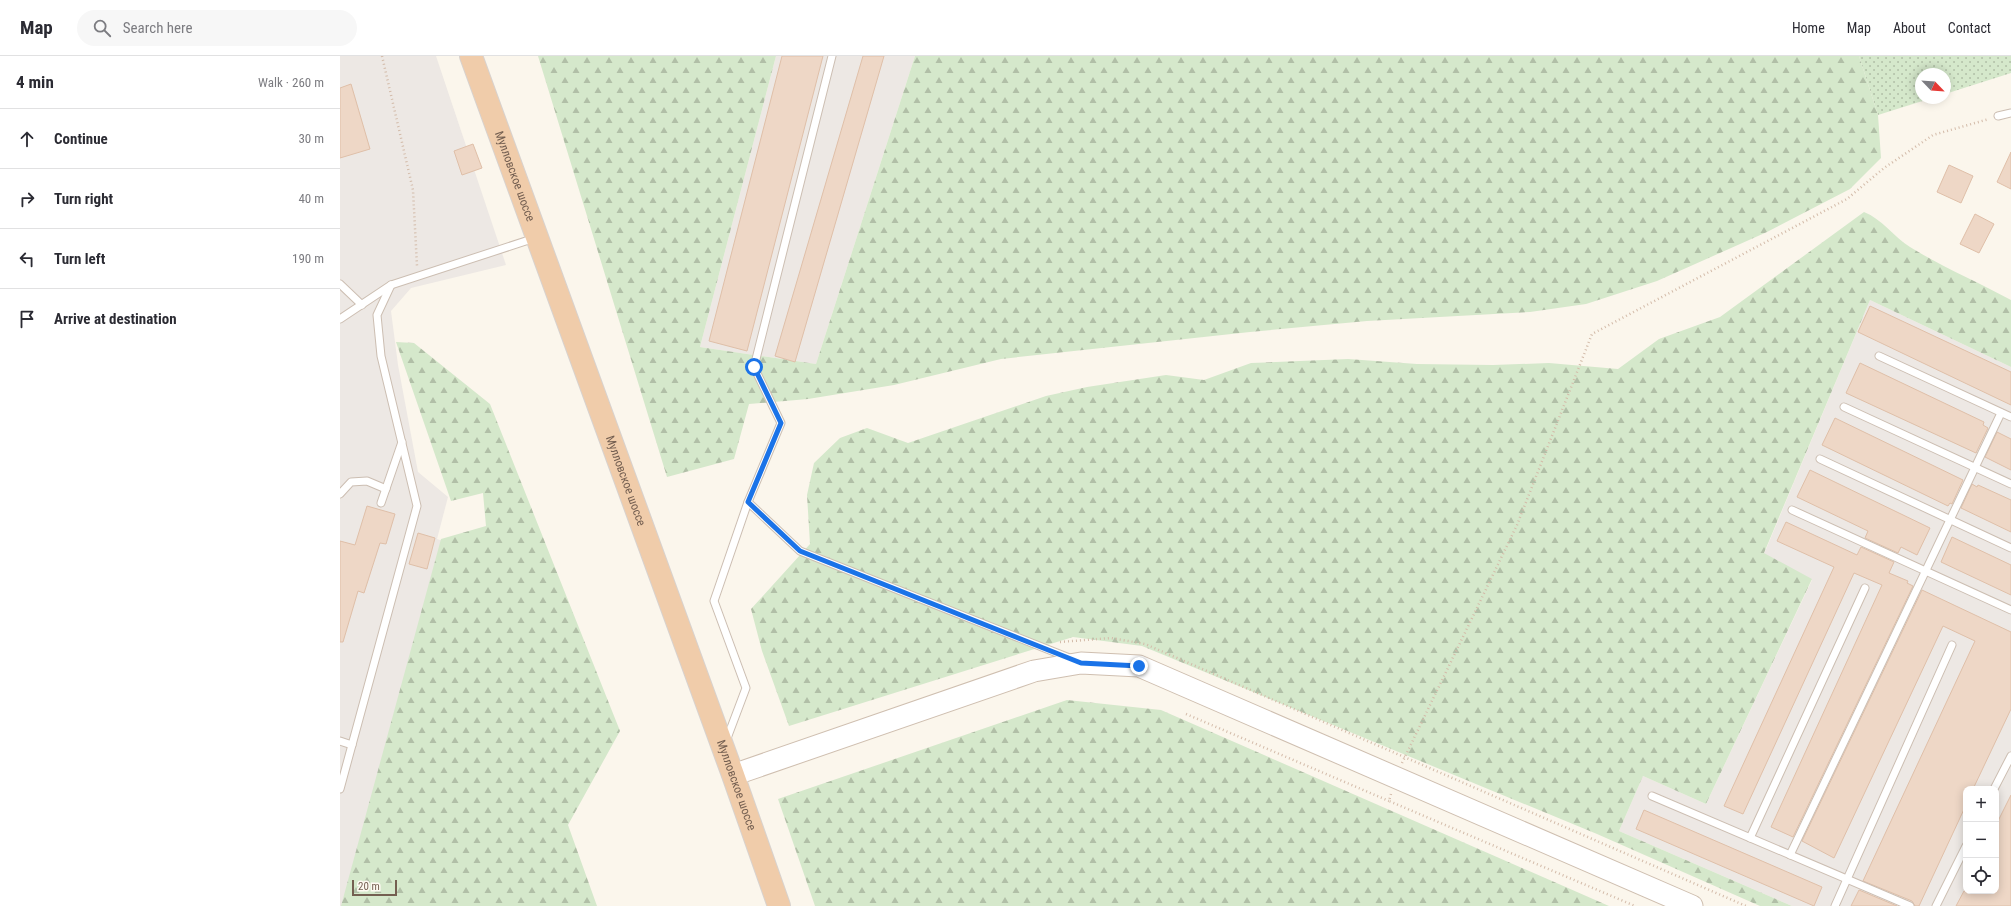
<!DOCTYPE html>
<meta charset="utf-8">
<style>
body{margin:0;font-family:"Roboto Condensed",sans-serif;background:#f7f7f7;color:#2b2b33}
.controls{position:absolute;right:12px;bottom:12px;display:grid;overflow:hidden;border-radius:8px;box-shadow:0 2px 10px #0003}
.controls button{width:36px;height:36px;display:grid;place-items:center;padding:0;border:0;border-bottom:1px solid #e1e1e2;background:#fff;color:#2b2b33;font:20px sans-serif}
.compass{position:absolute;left:1575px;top:12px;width:36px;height:36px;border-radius:50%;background:#fff;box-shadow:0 2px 10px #0003;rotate:115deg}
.scale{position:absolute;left:12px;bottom:10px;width:45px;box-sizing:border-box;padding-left:4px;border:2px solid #745f51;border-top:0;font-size:11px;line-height:14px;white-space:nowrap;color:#745f51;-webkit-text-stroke:3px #fefaf2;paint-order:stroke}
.stop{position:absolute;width:12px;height:12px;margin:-9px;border:3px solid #1a73e8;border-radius:50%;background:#fff}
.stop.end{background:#1a73e8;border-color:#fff;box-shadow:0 1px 4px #0008}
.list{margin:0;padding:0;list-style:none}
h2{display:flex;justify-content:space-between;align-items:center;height:52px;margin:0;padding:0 16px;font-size:17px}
h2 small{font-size:13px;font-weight:400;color:#7c7c81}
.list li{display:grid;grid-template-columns:26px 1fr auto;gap:12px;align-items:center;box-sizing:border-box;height:60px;padding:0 16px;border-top:1px solid #e1e1e2}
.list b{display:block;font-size:15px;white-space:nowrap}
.list em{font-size:13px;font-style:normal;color:#7c7c81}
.icon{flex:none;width:22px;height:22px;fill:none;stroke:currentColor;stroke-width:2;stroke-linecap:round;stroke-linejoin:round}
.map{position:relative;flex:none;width:1671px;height:850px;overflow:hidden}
header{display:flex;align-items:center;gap:24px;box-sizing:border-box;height:56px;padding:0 20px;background:#fff;border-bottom:1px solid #e1e1e2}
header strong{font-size:19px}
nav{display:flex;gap:22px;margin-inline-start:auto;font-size:14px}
.search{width:280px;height:36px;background:#f7f7f7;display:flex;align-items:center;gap:10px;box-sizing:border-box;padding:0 14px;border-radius:22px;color:#7c7c81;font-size:15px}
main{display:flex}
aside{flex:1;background:#fff}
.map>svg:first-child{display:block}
</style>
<header>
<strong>Map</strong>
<div class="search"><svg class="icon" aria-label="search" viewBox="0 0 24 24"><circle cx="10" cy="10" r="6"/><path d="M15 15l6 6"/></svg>Search here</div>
<nav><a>Home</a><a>Map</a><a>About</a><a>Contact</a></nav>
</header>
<main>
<aside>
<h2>4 min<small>Walk · 260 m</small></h2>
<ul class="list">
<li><svg class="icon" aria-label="ahead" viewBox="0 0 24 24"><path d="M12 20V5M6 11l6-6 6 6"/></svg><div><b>Continue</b></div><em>30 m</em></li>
<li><svg class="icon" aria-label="right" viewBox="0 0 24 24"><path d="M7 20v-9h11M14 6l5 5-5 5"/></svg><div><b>Turn right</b></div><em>40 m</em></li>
<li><svg class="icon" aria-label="left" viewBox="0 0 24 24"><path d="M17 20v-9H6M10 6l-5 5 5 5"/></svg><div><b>Turn left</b></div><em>190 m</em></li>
<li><svg class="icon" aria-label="arrive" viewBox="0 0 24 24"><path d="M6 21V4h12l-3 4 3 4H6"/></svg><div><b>Arrive at destination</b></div></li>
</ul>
</aside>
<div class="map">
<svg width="1671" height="850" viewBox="0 0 1671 850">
<defs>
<pattern id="green-dots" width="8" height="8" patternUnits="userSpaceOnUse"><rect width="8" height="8" fill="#d5e8cb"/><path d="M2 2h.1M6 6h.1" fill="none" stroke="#b1bfa7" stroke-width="1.8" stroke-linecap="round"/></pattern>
<pattern id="forest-firs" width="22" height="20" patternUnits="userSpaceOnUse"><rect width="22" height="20" fill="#d5e8cb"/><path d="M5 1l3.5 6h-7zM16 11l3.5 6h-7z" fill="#b1bfa7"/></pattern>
</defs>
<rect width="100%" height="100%" fill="#fbf6ec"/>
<g fill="#ede8e4" fill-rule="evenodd">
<polygon points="0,0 96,0 166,209 71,232 51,255 58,309 78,416 108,441 97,483 119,490 12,850 0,850"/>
<polygon points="436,0 575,0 476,308 360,291"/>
<path d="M1530,244L1671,311V808L1651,850H1452L1279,775L1303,720L1366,748L1472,524L1424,498ZM1626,733H1656V835H1626Z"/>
</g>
<polygon fill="url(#green-dots)" points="1519,0 1671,0 1671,17 1605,38 1605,18 1581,18 1581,42 1592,42 1538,59"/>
<g fill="url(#forest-firs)">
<polygon points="198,0 436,0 360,291 476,308 575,0 1519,0 1538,59 1541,102 1510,133 1427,176 1317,225 1246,248 1190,256 1027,265 910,276 661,303 554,329 468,343 409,348 394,403 327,421"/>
<path d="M1524,156C1542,163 1553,180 1570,191C1602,211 1638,226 1671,244V311L1530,244L1424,497L1472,523L1366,748L1303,720L1279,775L1452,850H1420L1257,778L802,590L733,581L449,670L422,595L411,553L470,488L467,439L474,407L500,382L527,372L568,387L706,340L747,331L826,319L864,324L911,307L1008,303L1077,308L1153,309L1209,307L1278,313L1319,283L1380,261Z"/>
<polygon points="56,286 74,287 150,348 280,675 228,769 257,850 1,850 101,483 146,470 143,437 111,445"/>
<polygon points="727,644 821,654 1269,850 475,850 438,743"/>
</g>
<g fill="#eed7c6" stroke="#dfbfa8">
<polygon points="442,0 483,0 407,295 369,285"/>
<polygon points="523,0 544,0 455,306 435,300"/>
<polygon points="11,28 30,93 0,102 0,32"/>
<polygon points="133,88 142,112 122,119 114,95"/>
<polygon points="1671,96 1671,133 1657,126"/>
<polygon points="1609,109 1633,120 1621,147 1597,136"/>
<polygon points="1635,158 1654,168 1639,197 1620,188"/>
<polygon points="1530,250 1671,316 1671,349 1518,276"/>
<polygon points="1520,307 1644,366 1643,369 1648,372 1636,397 1506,337"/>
<polygon points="1495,362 1623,424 1612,448 1610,447 1608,450 1482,389"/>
<polygon points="1657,376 1671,383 1671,414 1645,401"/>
<polygon points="1470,414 1590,472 1577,499 1561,491 1558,497 1525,482 1528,475 1457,441"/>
<polygon points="1632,428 1637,431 1638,429 1671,444 1671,476 1621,452"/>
<polygon points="27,450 55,458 46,488 40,487 24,537 18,535 3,586 0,586 0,485 15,489"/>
<polygon points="1446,466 1517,499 1521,491 1554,506 1549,517 1568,525 1567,527 1573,530 1453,781 1431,771 1542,529 1514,517 1403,758 1384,750 1494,511 1437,485"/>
<polygon points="78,477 95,482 87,513 69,508"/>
<polygon points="1612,481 1671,509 1671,539 1601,506"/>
<polygon points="1582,534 1671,576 1671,653 1633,733 1626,733 1626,749 1579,850 1575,850 1572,845 1523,825 1635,585 1603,570 1494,802 1462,785"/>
<polygon points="1671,739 1671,850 1616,850 1624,835 1656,835 1656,769"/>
<polygon points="1304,754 1482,831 1474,850 1296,773"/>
<polygon points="1519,834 1557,850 1511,850"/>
</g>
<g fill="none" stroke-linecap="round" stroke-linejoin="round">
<g stroke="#ccbeb2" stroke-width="9">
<g id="service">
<polyline points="492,0 414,311 441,367 408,446 460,495 732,603"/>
<polyline points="1658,60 1671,57"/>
<polyline points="0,228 22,249"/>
<polyline points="0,263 51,229 195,182"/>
<polyline points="1539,300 1671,361"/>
<polyline points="1504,351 1671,428"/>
<polyline points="1480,403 1671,492"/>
<polyline points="0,438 11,426 27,425 46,433"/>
<polyline points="41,447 62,386"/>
<polyline points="1452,454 1671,554"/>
<polyline points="0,685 12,689"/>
<polyline points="386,685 406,632 374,545 408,446"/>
<polyline points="0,733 77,450 41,300 37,259 51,229"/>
<polyline points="1654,733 1671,700"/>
<polyline points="1312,740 1570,850"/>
<polyline points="1410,782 1525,532"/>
<polyline points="1450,799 1661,357"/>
<polyline points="1495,850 1612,589"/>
<polyline points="1596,850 1626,790"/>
</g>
</g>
<g stroke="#cfbfb0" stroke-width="23">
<polyline id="secondary" points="393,719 694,615 741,607 799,610 1352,850"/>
</g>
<g stroke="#d8d2ce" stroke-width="24">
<g id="trunk">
<path id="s1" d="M131,0L393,719L439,850"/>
</g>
</g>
<g stroke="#d3bba9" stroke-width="2.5" stroke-dasharray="1 3" stroke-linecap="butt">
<polyline points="42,0 73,134 77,210"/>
<polyline points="720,586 771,582 805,588 1406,850"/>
<polyline points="846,658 1049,745"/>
<polyline points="1062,707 1177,469 1252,278 1507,143 1544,112 1593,79 1649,63"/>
<polyline points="1051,738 1049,745 1295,850"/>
</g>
<use href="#service" stroke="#fff" stroke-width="7"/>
<use href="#secondary" stroke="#fff" stroke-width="21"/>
<use href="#trunk" stroke="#f0ccaa" stroke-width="22"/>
</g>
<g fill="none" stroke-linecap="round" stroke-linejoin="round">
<polyline stroke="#1a73e8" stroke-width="5" points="414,311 441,367 408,446 460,495 741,607 799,610"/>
</g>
<g text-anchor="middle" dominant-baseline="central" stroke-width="3" stroke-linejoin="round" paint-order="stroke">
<g font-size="12" fill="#745f51" stroke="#fefaf2">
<text stroke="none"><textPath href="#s1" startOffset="128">Мулловское шоссе</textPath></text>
<text stroke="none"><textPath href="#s1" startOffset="452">Мулловское шоссе</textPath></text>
<text stroke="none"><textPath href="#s1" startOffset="776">Мулловское шоссе</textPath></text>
</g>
</g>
</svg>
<div class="controls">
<button>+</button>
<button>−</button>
<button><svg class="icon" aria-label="locate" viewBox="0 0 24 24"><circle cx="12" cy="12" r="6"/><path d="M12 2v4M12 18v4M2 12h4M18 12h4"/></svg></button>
</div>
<svg class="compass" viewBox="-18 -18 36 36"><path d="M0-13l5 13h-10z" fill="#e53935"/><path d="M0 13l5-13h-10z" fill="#7c7c81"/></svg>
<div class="scale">20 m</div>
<div class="stop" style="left:414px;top:311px"></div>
<div class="stop end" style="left:799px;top:610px"></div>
</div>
</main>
